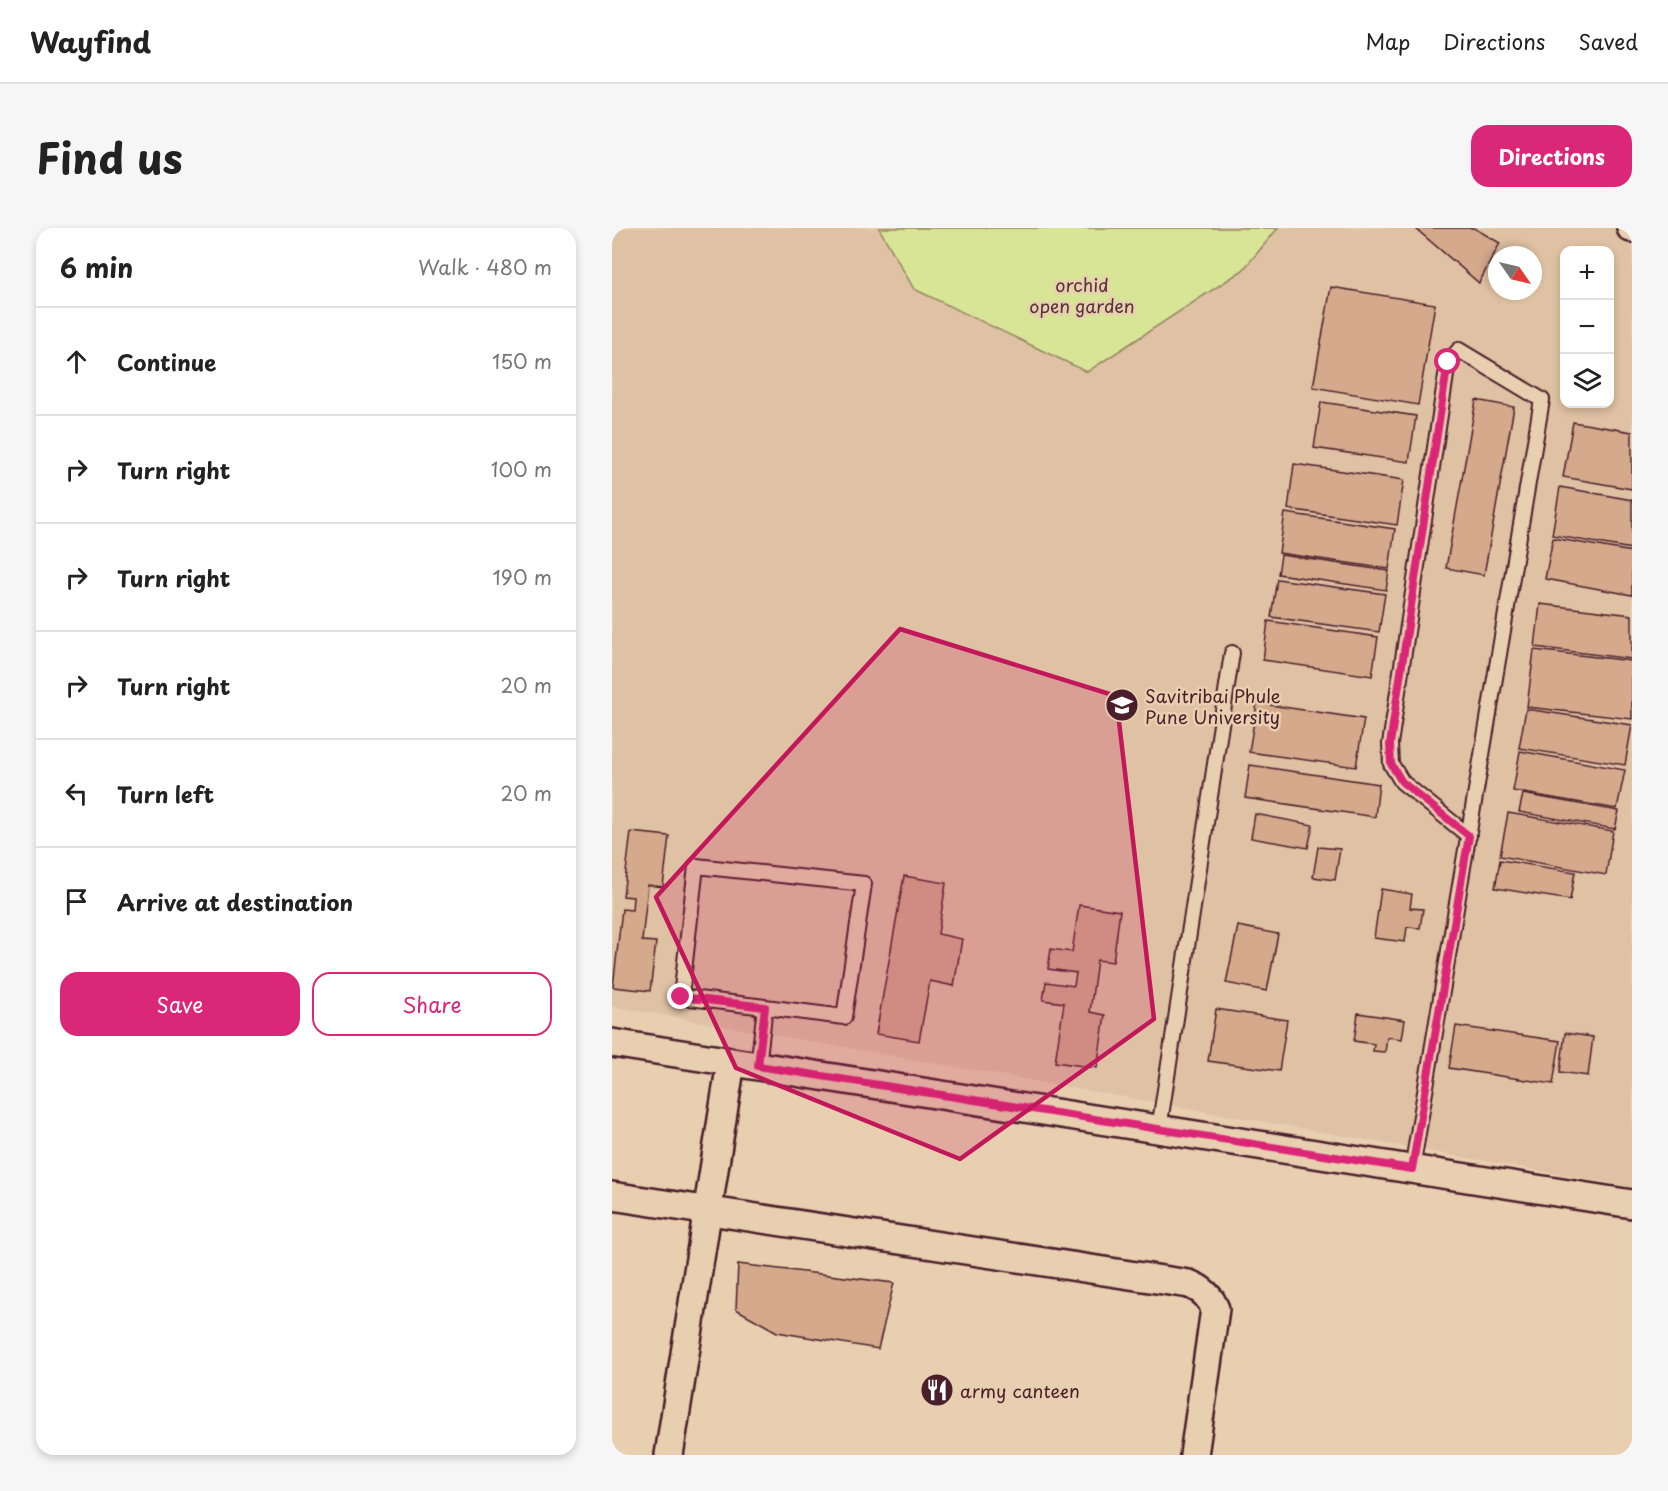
<!DOCTYPE html>
<meta charset="utf-8">
<style>
body{margin:0;font-family:"Playpen Sans",sans-serif;background:#f6f6f6;color:#222}
.controls{position:absolute;right:18px;top:18px;display:grid;overflow:hidden;border-radius:12px;box-shadow:0 3px 9px #0003}
.controls button{width:54px;height:54px;display:grid;place-items:center;padding:0;border:0;border-bottom:2px solid #e0e0e0;background:#fff;color:#222;font:30px sans-serif}
.compass{position:absolute;left:876px;top:18px;width:54px;height:54px;border-radius:50%;background:#fff;box-shadow:0 3px 9px #0003;rotate:124deg}
.stop{position:absolute;width:18px;height:18px;margin:-14px;border:4px solid #db2777;border-radius:50%;background:#fff}
.stop.end{background:#db2777;border-color:#fff;box-shadow:0 2px 6px #0008}
.list{margin:0;padding:0;list-style:none}
h2{display:flex;justify-content:space-between;align-items:center;height:78px;margin:0;padding:0 24px;font-size:26px}
h2 small{font-size:20px;font-weight:400;color:#767676}
.list li{display:grid;grid-template-columns:39px 1fr auto;gap:18px;align-items:center;box-sizing:border-box;height:108px;padding:0 24px;border-top:2px solid #e0e0e0}
.list b{display:block;font-size:22px;white-space:nowrap}
.list em{font-size:20px;font-style:normal;color:#767676}
.actions{display:flex;gap:12px;padding:18px 24px}
.actions a{flex:1;padding:14px 0;border:2px solid #db2777;border-radius:18px;text-align:center;font-size:21px;color:#db2777}
.actions .main{background:#db2777;color:#fff}
.icon{flex:none;width:33px;height:33px;fill:none;stroke:currentColor;stroke-width:2;stroke-linecap:round;stroke-linejoin:round}
.map{position:relative;flex:none;width:1020px;height:1227px;overflow:hidden;border-radius:18px}
header{display:flex;align-items:center;gap:36px;box-sizing:border-box;height:84px;padding:0 30px;background:#fff;border-bottom:2px solid #e0e0e0}
header strong{font-size:28px}
nav{display:flex;gap:33px;margin-inline-start:auto;font-size:21px}
.intro{display:flex;align-items:center;justify-content:space-between;box-sizing:border-box;height:144px;padding:0 36px}
h1{margin:0;font-size:42px}
.button{padding:15px 27px;border-radius:18px;background:#db2777;color:#fff;font-size:21px;font-weight:700}
main{display:flex;gap:36px;padding:0 36px}
aside{flex:1;background:#fff;border-radius:18px;box-shadow:0 3px 9px #0003}
.map>svg:first-child{display:block}
</style>
<header>
<strong>Wayfind</strong>
<nav><a>Map</a><a>Directions</a><a>Saved</a></nav>
</header>
<div class="intro"><h1>Find us</h1><a class="button">Directions</a></div>
<main>
<aside>
<h2>6 min<small>Walk · 480 m</small></h2>
<ul class="list">
<li><svg class="icon" aria-label="ahead" viewBox="0 0 24 24"><path d="M12 20V5M6 11l6-6 6 6"/></svg><div><b>Continue</b></div><em>150 m</em></li>
<li><svg class="icon" aria-label="right" viewBox="0 0 24 24"><path d="M7 20v-9h11M14 6l5 5-5 5"/></svg><div><b>Turn right</b></div><em>100 m</em></li>
<li><svg class="icon" aria-label="right" viewBox="0 0 24 24"><path d="M7 20v-9h11M14 6l5 5-5 5"/></svg><div><b>Turn right</b></div><em>190 m</em></li>
<li><svg class="icon" aria-label="right" viewBox="0 0 24 24"><path d="M7 20v-9h11M14 6l5 5-5 5"/></svg><div><b>Turn right</b></div><em>20 m</em></li>
<li><svg class="icon" aria-label="left" viewBox="0 0 24 24"><path d="M17 20v-9H6M10 6l-5 5 5 5"/></svg><div><b>Turn left</b></div><em>20 m</em></li>
<li><svg class="icon" aria-label="arrive" viewBox="0 0 24 24"><path d="M6 21V4h12l-3 4 3 4H6"/></svg><div><b>Arrive at destination</b></div></li>
</ul>
<div class="actions"><a class="main">Save</a><a>Share</a></div>
</aside>
<div class="map">
<svg width="1020" height="1227" viewBox="0 0 1020 1227">
<rect width="100%" height="100%" fill="#e8cfb0"/>
<filter id="ink" filterUnits="userSpaceOnUse"><feTurbulence type="fractalNoise" baseFrequency=".0167" numOctaves="2"/><feDisplacementMap in="SourceGraphic" scale="12" xChannelSelector="R" yChannelSelector="G"/><feConvolveMatrix kernelMatrix="1 2 1 2 8 2 1 2 1" color-interpolation-filters="sRGB"/></filter>
<g filter="url(#ink)">
<path fill="#dfc1a3" fill-rule="evenodd" d="M0,0H1020V959L0,778ZM952,22H998V176H952ZM885,27H921V63H885Z"/>
<polygon fill="#d8e496" stroke="#918260" stroke-width="1.5" points="267,0 666,0 631,42 475,144 302,61"/>
<g fill="#d4a98c" stroke="#4a1f2b" stroke-width="1.5">
<polygon points="803,0 862,0 888,15 867,55"/>
<polygon points="719,59 823,76 806,177 701,159"/>
<polygon points="864,172 902,179 872,347 834,340"/>
<polygon points="709,174 804,188 797,234 702,220"/>
<polygon points="961,194 1020,204 1020,261 951,249"/>
<polygon points="682,236 792,252 785,297 676,281"/>
<polygon points="948,259 1020,272 1020,321 940,307"/>
<polygon points="673,285 783,301 777,341 667,325"/>
<polygon points="941,310 1020,324 1020,367 933,351"/>
<polygon points="669,327 777,343 774,362 666,346"/>
<polygon points="665,351 773,366 767,404 659,389"/>
<polygon points="928,376 1020,387 1020,431 923,419"/>
<polygon points="656,393 766,409 760,448 651,432"/>
<polygon points="922,422 1020,433 1020,491 915,479"/>
<polygon points="645,475 752,491 744,539 637,524"/>
<polygon points="914,481 1020,497 1013,537 907,520"/>
<polygon points="908,523 1013,542 1005,581 901,563"/>
<polygon points="638,537 767,556 763,589 633,570"/>
<polygon points="911,566 1007,583 1003,601 907,584"/>
<polygon points="896,585 1001,603 994,647 888,628"/>
<polygon points="643,586 701,597 696,620 639,610"/>
<polygon points="19,604 57,608 51,659 36,657 30,713 44,714 38,763 1,759 10,681 20,682 21,669 11,668"/>
<polygon points="706,619 728,621 723,652 701,649"/>
<polygon points="888,632 963,644 958,672 883,660"/>
<polygon points="292,648 334,655 326,706 350,711 342,758 318,753 307,813 264,806"/>
<polygon points="769,661 800,666 798,680 811,681 808,700 795,699 793,714 762,710"/>
<polygon points="467,677 508,683 501,734 485,732 478,784 493,787 485,840 443,834 452,775 431,772 434,754 462,758 464,745 436,741 439,721 460,724"/>
<polygon points="626,698 666,706 655,763 614,755"/>
<polygon points="604,781 675,792 667,843 596,833"/>
<polygon points="746,785 793,792 790,811 775,809 773,824 761,823 762,816 742,813"/>
<polygon points="844,798 948,813 941,856 837,840"/>
<polygon points="953,805 981,809 976,848 948,844"/>
<polygon points="126,1036 282,1055 266,1121 165,1104 124,1081"/>
</g>
<g fill="none" stroke-linecap="round" stroke-linejoin="round">
<g stroke="#4a1f2b" stroke-width="18">
<g id="lane">
<polyline points="146,838 153,779 232,789 252,656 84,638 69,769 153,779"/>
<polyline points="547,901 620,425"/>
<polyline points="800,941 930,172 847,122 836,134 778,516 779,536 790,554 857,608"/>
</g>
</g>
<g stroke="#4a1f2b" stroke-width="32">
<g id="street">
<polyline points="1019,0 1020,0"/>
<polyline points="0,815 1020,976"/>
<path d="M0,968L577,1056C590,1061 598,1068 603,1081L582,1227"/>
<polyline points="57,1227 119,834"/>
</g>
</g>
<use href="#lane" stroke="#e8cfb0" stroke-width="14"/>
<use href="#street" stroke="#e8cfb0" stroke-width="27"/>
</g>
</g>
<g fill="none" stroke-linecap="round" stroke-linejoin="round" filter="url(#ink)">
<polyline stroke="#db2777" stroke-width="8" points="69,769 153,779 146,838 800,941 857,608 790,554 779,536 778,516 836,134"/>
</g>
<path fill="#c2185b" fill-opacity="0.2" stroke="#c2185b" stroke-width="4.5" stroke-linejoin="round" d="M288,401L504,468L542,791L348,931L124,840L44,669Z"/>
<defs>
<g id="university-disc" transform="scale(1.725)"><circle r="9.5" fill="#4a1f2b" stroke="#e8cfb0"/><path d="M0-5L7-2L0 1L-7-2ZM-4 1L0 2.5L4 1V4Q0 6-4 4Z" fill="#fff"/></g>
<g id="restaurant-disc" transform="scale(1.725)"><circle r="9.5" fill="#4a1f2b" stroke="#e8cfb0"/><path d="M-5-6h1v4h1v-4h1v4h1v-4h1v5L-1.5 .5V6h-2V.5L-5-1ZM5-6V6H3V1.5H1.5Q1.5-4 5-6Z" fill="#fff"/></g>
</defs>
<g fill-rule="evenodd">
<use href="#university-disc" x="510" y="477"/>
<use href="#restaurant-disc" x="325" y="1162"/>
</g>
<g text-anchor="middle" dominant-baseline="central" stroke-width="5" stroke-linejoin="round" paint-order="stroke">
<g font-size="18" fill="#583336" stroke="#e8cfb0">
<text x="470" y="56">orchid<tspan x="470" dy="21">open garden</tspan></text>
</g>
<g font-size="18" fill="#4a1f2b" stroke="#e8cfb0" text-anchor="start">
<text x="533" y="467">Savitribai Phule<tspan x="533" dy="21">Pune University</tspan></text>
<text x="348" y="1162">army canteen</text>
</g>
</g>
</svg>
<div class="controls">
<button>+</button>
<button>−</button>
<button><svg class="icon" aria-label="layers" viewBox="0 0 24 24"><path d="M12 4l9 5-9 5-9-5zM3 14l9 5 9-5"/></svg></button>
</div>
<svg class="compass" viewBox="-18 -18 36 36"><path d="M0-13l5 13h-10z" fill="#e53935"/><path d="M0 13l5-13h-10z" fill="#767676"/></svg>
<div class="stop" style="left:836px;top:134px"></div>
<div class="stop end" style="left:69px;top:769px"></div>
</div>
</main>
